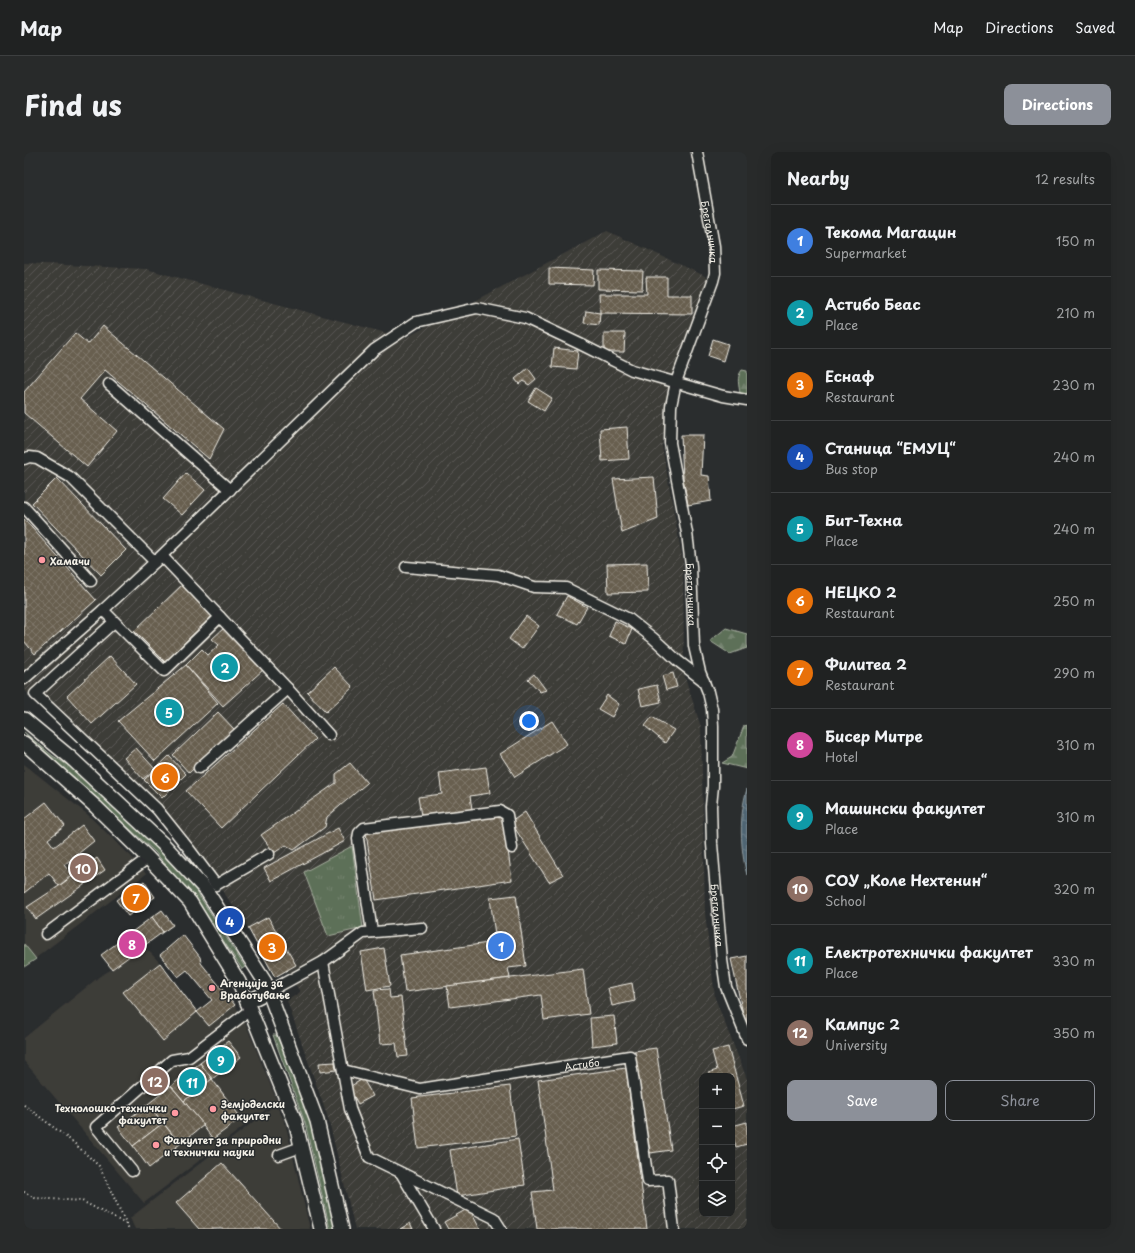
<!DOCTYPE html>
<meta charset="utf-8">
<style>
body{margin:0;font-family:"Playpen Sans",sans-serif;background:#282a2a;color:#f1f3f6}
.controls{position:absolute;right:12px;bottom:12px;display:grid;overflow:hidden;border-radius:8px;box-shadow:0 4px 16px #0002}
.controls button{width:36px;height:36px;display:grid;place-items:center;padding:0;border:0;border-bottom:1px solid #3d3f40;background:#202222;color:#f1f3f6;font:20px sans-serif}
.you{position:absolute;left:505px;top:569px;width:14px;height:14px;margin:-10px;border:3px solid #fff;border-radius:50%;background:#1a73e8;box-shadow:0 0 0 6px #1a73e833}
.badge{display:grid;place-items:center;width:26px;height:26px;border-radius:50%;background:#8c9099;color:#fff;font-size:13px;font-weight:700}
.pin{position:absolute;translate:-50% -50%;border:2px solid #fff;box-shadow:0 1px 4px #0006}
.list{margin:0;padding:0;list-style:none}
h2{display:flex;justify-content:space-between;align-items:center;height:52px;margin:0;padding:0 16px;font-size:17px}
h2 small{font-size:13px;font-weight:400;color:#a2a4a5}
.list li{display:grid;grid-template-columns:26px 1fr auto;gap:12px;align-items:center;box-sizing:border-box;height:72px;padding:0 16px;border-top:1px solid #3d3f40}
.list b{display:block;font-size:15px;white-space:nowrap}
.list p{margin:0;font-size:13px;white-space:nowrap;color:#a2a4a5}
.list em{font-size:13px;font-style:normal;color:#a2a4a5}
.actions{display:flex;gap:8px;padding:12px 16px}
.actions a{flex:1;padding:9px 0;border:1px solid #8c9099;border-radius:8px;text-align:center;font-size:14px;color:#8c9099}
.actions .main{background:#8c9099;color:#fff}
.icon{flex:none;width:22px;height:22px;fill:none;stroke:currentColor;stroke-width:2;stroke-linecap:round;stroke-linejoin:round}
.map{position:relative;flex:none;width:723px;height:1077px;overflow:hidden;border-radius:8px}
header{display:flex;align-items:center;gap:24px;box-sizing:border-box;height:56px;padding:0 20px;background:#202222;border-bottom:1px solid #3d3f40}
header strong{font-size:19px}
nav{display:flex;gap:22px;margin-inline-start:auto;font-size:14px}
.intro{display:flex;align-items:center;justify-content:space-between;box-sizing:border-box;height:96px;padding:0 24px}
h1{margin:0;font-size:28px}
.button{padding:10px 18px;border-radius:8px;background:#8c9099;color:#fff;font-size:14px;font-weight:700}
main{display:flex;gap:24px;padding:0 24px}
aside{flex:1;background:#202222;border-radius:8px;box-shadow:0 4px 16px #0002}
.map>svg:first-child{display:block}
</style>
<header>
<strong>Map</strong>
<nav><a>Map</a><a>Directions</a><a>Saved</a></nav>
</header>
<div class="intro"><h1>Find us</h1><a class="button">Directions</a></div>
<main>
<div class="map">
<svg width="723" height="1077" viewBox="0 0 723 1077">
<defs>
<pattern id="industrial-furrows" width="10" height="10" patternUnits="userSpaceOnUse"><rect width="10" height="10" fill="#3d3c38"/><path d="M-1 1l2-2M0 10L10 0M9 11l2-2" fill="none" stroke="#5a5955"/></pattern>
<pattern id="grass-tufts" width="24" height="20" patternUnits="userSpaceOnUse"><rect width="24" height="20" fill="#5d6f58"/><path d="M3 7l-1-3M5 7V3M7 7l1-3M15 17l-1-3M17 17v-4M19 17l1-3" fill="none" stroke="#758470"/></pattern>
<pattern id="forest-firs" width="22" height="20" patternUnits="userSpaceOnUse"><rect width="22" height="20" fill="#5d6f58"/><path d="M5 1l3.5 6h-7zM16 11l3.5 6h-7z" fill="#758470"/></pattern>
<pattern id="water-ripples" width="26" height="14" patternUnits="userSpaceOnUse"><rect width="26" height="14" fill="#4f6573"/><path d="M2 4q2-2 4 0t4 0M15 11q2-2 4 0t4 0" fill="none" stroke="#697c87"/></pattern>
<pattern id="building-cross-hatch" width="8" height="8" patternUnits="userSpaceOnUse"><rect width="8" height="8" fill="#685f50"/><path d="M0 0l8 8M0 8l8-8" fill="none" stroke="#7e7669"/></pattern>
</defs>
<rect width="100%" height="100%" fill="#2a2d2e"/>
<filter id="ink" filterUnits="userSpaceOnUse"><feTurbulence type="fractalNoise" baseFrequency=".025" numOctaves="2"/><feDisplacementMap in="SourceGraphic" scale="8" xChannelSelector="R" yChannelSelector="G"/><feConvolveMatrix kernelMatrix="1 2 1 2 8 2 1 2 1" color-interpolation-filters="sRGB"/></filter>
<g filter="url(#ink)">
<g fill="#3d3c38">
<polygon points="0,612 63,662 114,711 122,722 0,815"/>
<polygon points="120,794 136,811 185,874 211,853 221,870 253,949 120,1051 0,909 0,886 76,824 88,817"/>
<polygon points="252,952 261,970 286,1077 111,1077 106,1066"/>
</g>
<path fill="url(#industrial-furrows)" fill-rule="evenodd" d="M583,79L681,124L685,130L646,240L638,294L659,410L660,522L677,575L681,761L691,846L723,927V1077H331L305,969L263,849L276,840L263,819L251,825L224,776L161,684L103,625L0,538V111L122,117L381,186ZM678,924H708V1062H678Z"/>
<g fill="url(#grass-tufts)" stroke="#a8b0a0">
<polygon points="0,580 29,604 53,619 136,696 173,740 221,815 218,817 181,761 168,744 131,700 48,624 26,607"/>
<polygon points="328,694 339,776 304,784 280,720"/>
<polygon points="249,883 252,883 279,939 288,969 312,1077 306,1077 281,971"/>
</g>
<g fill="url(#forest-firs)" stroke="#a8b0a0">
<path d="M718,218L723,219V243L716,242C715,232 712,226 718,218Z"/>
<polygon points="702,476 723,482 723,496 706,502 686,489"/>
<polygon points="723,573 723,617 698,611 708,605 720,574"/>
</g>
<polygon fill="#5d6f58" stroke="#a8b0a0" points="0,792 12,807 0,815"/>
<path fill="url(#water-ripples)" stroke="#919da2" d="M723,637V723C716,697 715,663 723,637Z"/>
<g fill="url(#building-cross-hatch)" stroke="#f4f1e8">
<polygon points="525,116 570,118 569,133 525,132"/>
<polygon points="574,118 619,119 618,138 574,137"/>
<polygon points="622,125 643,125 643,143 668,143 668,162 576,161 575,142 623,142"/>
<polygon points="562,159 576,161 575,173 560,171"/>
<polygon points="79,174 200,277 185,307 81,218 56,247 93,279 63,315 0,261 0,240 51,181 64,192"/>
<polygon points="580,181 601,181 600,200 580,200"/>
<polygon points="689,187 704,192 699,209 684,204"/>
<polygon points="530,196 554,199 552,217 528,215"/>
<polygon points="504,216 512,227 505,233 499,229 495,232 491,227"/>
<polygon points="512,236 528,246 520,259 504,249"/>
<polygon points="603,275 605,307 578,309 576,277"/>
<polygon points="657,283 679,283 677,323 685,324 687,349 664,353 659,326"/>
<polygon points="162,321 181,338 158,363 139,347"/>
<polygon points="630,325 634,367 598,381 589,327"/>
<polygon points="33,326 102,398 77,423 8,351"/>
<polygon points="0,367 72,448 11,502 0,489"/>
<polygon points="623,411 624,440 584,441 583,412"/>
<polygon points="159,432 189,463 141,510 110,479"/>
<polygon points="543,444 563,455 553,472 533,462"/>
<polygon points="502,464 515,474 498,497 485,487"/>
<polygon points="591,469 608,477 602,492 585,484"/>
<polygon points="201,475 240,517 199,554 162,513 178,497 184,503 195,493 188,487"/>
<polygon points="86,504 112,532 68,572 43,544"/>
<polygon points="162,513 194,551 131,609 94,569"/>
<polygon points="310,515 329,535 302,560 283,540"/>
<polygon points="649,521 653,535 642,538 638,524"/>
<polygon points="510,522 522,538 516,540 504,527"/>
<polygon points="633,533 637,550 618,554 614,537"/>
<polygon points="583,543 595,552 588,565 574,557"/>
<polygon points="259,552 291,587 197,676 162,639"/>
<polygon points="194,560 211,578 165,621 149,603"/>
<polygon points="628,565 650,578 641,591 621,574"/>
<polygon points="528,569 543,592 491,625 476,602"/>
<polygon points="112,596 131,617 119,627 100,606"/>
<polygon points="145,604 162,622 138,646 120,628"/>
<polygon points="326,611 343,631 303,665 301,675 270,698 262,693 250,701 237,683 312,631 312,622"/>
<polygon points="462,615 466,641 446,644 448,657 397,664 394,645 418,642 415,621"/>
<polygon points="22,650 41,674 24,687 30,695 58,673 70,689 40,713 48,723 35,734 25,721 0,741 0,667"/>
<polygon points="501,660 539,723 525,730 487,670"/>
<polygon points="479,662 488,728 352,748 342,681"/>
<polygon points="314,676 321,689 247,729 240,716"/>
<polygon points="73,706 81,718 12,767 3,755 35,734"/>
<polygon points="120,729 131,745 104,764 92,748"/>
<polygon points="492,743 502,814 484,816 486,826 381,840 376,803 472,790 466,746"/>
<polygon points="138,758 149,773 139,780 128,765"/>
<polygon points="128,765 139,780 88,817 77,803"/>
<polygon points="244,765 272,813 251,825 224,776"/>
<polygon points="159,783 176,805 177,811 211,853 185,874 173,860 188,848 163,818 154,825 136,803"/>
<polygon points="360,796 366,834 343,838 337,800"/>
<polygon points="723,804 723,871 721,871 707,807"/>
<polygon points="136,811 173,860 139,889 99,840"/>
<polygon points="559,817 565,862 520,868 517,843 426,855 423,834"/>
<polygon points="608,831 611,849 588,854 584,836"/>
<polygon points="365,837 366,846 377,845 384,904 374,905 372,891 356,892 350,838"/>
<polygon points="590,864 593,891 568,894 566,866"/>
<polygon points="204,889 217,905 188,927 176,911"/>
<polygon points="704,895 720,954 708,957 708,924 685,924 684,921 693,918 688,899"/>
<polygon points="632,896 647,998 626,1001 610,899"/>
<polygon points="311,910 312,918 296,920 295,911"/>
<polygon points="176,911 188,927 160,949 147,934"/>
<polygon points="602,916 623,1077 513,1077 508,1040 529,1038 514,928"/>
<polygon points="188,927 217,966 189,987 160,949"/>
<polygon points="339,927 349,944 334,952 325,935"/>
<polygon points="147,934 180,973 156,992 124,952"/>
<polygon points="486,934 492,984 394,996 388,946"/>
<polygon points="124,952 139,971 109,994 94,975"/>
<polygon points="723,970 723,992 712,995 708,981 708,974"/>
<polygon points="139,971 156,992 125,1016 109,994"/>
<polygon points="494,987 501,1033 433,1044 426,998"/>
<polygon points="198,1011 233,1050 257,1077 175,1077 152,1051"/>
<polygon points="445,1056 456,1077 424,1077 420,1070"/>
<polygon points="386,1071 389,1077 376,1077"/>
</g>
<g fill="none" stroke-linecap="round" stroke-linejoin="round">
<g stroke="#f4f1e8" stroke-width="13">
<g id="minor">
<path id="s1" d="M673,0L690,94L691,121L689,129L652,230L647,254L646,291L663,381L667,414L670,494L676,520L684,540L688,557L689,574V634L687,654L688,692L698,808L702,835L723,887"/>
<polyline points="85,232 206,338"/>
<polyline points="0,307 5,305 13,306 46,325 131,410"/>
<polyline points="0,355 67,429"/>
<polyline points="382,415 474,423 510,435 542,436 605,467 629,486 654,509 680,529"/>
<polyline points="79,458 140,519 196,465 138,404"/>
<polyline points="90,470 11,542 133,657 165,697 192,733 245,702"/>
<polyline points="0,527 79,458 131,410 350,198 392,170 453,156 501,166 556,192 608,218 699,244 723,248"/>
<polyline points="264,537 305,583"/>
<polyline points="175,616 264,537 196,465"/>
<polyline points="348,780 334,687 335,681 340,676 476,659 483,663 488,696"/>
<polyline points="22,782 124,706"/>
<polyline points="299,810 339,781 398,776"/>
<polyline points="244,840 299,810 326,957 345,1005 470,1066 477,1077"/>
<path id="s2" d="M319,918L396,937L606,904L624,1029L644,1028L650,1077"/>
<polyline points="255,1003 277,995"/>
<polyline points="108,1019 72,975 148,908 165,905 226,858"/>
<polyline points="377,1021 410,1077"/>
</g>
</g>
<g stroke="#f4f1e8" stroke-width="16">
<g id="major">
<polyline points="0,567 47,606 139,692 182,738 241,830 293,969 318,1077"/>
<polyline points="0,591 72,655 124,706 166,750 215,830 271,969 297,1077"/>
<polyline points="223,850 244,840"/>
</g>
</g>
<g stroke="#f4f1e8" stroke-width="2" stroke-dasharray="1 3" stroke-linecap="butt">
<polyline points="0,953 49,990 75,1014 105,1077"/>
<polyline points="0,1040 11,1046 58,1049 102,1072"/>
</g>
<use href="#minor" stroke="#2a2d2e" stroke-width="10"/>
<use href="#major" stroke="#2a2d2e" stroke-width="13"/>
</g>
</g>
<g fill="#ff9aa2" stroke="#2a2d2e" stroke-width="1.5">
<circle cx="18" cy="408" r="4"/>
<circle cx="188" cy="836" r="4"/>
<circle cx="189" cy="957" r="4"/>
<circle cx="151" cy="961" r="4"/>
<circle cx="132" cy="993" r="4"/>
</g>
<g text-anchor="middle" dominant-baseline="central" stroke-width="3" stroke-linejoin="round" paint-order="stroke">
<g font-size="10" fill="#f4f1e8" stroke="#2a2d2e">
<text stroke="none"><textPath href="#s1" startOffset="81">Брегалничка</textPath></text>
<text stroke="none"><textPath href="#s1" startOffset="453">Брегалничка</textPath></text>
<text stroke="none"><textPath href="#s1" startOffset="777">Брегалничка</textPath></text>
<text stroke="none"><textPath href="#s2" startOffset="243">Астибо</textPath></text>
</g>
<g font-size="10" font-weight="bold" fill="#f4f1e8" stroke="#2a2d2e" text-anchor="start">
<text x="26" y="408">Хамачи</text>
<text x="196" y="830">Агенција за<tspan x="196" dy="12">Вработување</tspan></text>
<text x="197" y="951">Земјоделски<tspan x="197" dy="12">факултет</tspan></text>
<text x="143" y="955" text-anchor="end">Технолошко-технички<tspan x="143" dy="12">факултет</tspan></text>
<text x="140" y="987">Факултет за природни<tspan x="140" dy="12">и технички науки</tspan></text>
</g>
</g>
</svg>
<div class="controls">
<button>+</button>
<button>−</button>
<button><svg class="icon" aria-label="locate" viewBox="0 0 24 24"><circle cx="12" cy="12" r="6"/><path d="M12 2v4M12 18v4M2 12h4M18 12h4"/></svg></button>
<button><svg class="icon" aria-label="layers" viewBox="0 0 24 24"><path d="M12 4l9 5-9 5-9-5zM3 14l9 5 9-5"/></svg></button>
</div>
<div class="you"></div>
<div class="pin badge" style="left:477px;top:794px;background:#3f7fe0">1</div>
<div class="pin badge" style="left:201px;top:515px;background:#0f9aa8">2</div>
<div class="pin badge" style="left:248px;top:795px;background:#e8710a">3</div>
<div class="pin badge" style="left:206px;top:769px;background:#1a4fb4">4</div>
<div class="pin badge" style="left:145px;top:560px;background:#0f9aa8">5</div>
<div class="pin badge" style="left:141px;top:625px;background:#e8710a">6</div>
<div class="pin badge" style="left:112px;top:746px;background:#e8710a">7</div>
<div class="pin badge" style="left:108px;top:792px;background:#d1479c">8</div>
<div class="pin badge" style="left:197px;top:908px;background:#0f9aa8">9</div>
<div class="pin badge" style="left:59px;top:716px;background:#8d6e63">10</div>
<div class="pin badge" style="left:168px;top:930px;background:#0f9aa8">11</div>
<div class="pin badge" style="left:131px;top:929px;background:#8d6e63">12</div>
</div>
<aside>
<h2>Nearby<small>12 results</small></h2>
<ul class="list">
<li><span class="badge" style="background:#3f7fe0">1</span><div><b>Текома Магацин</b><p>Supermarket</p></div><em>150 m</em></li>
<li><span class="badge" style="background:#0f9aa8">2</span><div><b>Астибо Беас</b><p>Place</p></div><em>210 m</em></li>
<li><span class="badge" style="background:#e8710a">3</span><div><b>Еснаф</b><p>Restaurant</p></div><em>230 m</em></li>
<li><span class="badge" style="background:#1a4fb4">4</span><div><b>Станица “ЕМУЦ“</b><p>Bus stop</p></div><em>240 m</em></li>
<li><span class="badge" style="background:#0f9aa8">5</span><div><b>Бит-Техна</b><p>Place</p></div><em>240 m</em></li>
<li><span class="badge" style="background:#e8710a">6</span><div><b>НЕЦКО 2</b><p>Restaurant</p></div><em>250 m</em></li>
<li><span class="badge" style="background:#e8710a">7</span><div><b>Филитеа 2</b><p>Restaurant</p></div><em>290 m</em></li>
<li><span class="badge" style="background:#d1479c">8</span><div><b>Бисер Митре</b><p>Hotel</p></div><em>310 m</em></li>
<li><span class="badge" style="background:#0f9aa8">9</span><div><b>Машински факултет</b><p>Place</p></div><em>310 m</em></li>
<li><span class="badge" style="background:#8d6e63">10</span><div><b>СОУ „Коле Нехтенин“</b><p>School</p></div><em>320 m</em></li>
<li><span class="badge" style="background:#0f9aa8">11</span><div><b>Електротехнички факултет</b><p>Place</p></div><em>330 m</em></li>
<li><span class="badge" style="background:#8d6e63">12</span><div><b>Кампус 2</b><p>University</p></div><em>350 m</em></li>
</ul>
<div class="actions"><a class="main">Save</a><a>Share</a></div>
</aside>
</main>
